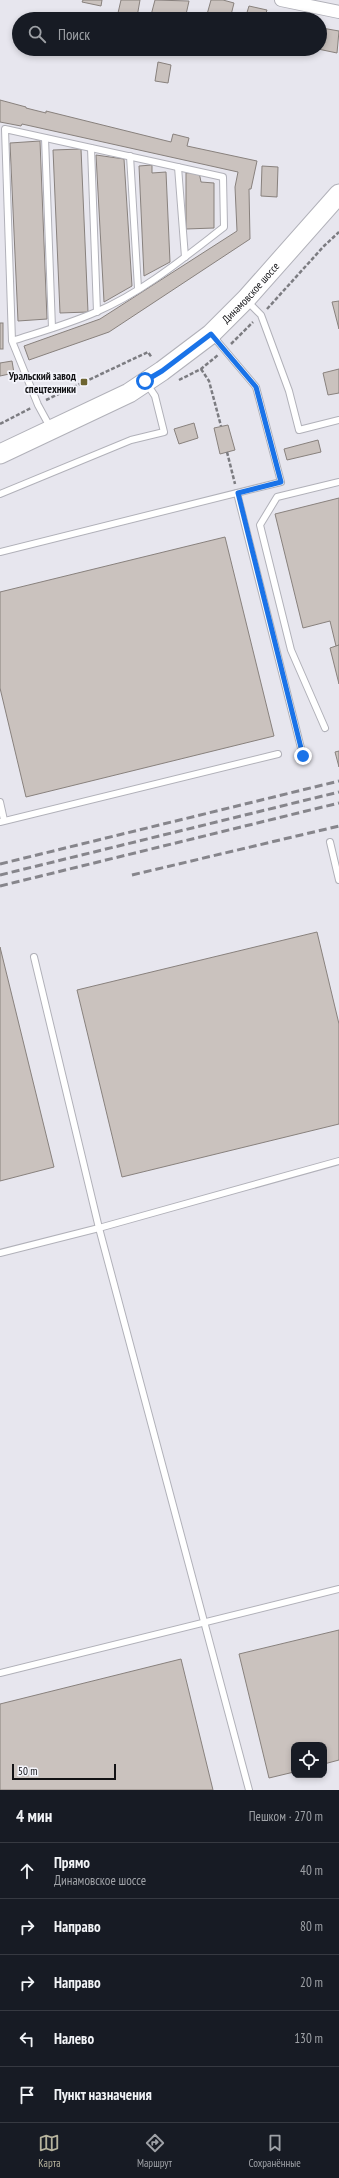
<!DOCTYPE html>
<html lang="ru">
<meta charset="utf-8">
<style>
body{margin:0;font-family:"PT Sans Narrow",sans-serif;background:#242831;color:#f1f3f6}
.controls{position:absolute;right:12px;bottom:12px;display:grid;overflow:hidden;border-radius:8px;box-shadow:0 2px 6px #0003}
.controls button{width:36px;height:36px;display:grid;place-items:center;padding:0;border:0;border-bottom:1px solid #363941;background:#171b24;color:#f1f3f6;font:20px sans-serif}
.scale{position:absolute;left:12px;bottom:10px;width:104px;box-sizing:border-box;padding-left:4px;border:2px solid #121215;border-top:0;font-size:11px;line-height:14px;white-space:nowrap;color:#121215;-webkit-text-stroke:3px #f4f4fb;paint-order:stroke}
.stop{position:absolute;width:12px;height:12px;margin:-9px;border:3px solid #1a73e8;border-radius:50%;background:#fff}
.stop.end{background:#1a73e8;border-color:#fff;box-shadow:0 1px 4px #0008}
.list{margin:0;padding:0;list-style:none}
h2{display:flex;justify-content:space-between;align-items:center;height:52px;margin:0;padding:0 16px;font-size:17px}
h2 small{font-size:13px;font-weight:400;color:#9ea1a6}
.list li{display:grid;grid-template-columns:26px 1fr auto;gap:12px;align-items:center;box-sizing:border-box;height:56px;padding:0 16px;border-top:1px solid #363941}
.list b{display:block;font-size:15px;white-space:nowrap}
.list p{margin:0;font-size:13px;white-space:nowrap;color:#9ea1a6}
.list em{font-size:13px;font-style:normal;color:#9ea1a6}
.icon{flex:none;width:22px;height:22px;fill:none;stroke:currentColor;stroke-width:2;stroke-linecap:round;stroke-linejoin:round}
.map{position:relative;flex:none;width:339px;height:1790px;overflow:hidden}
.search{position:absolute;background:#171b24;box-shadow:0 2px 6px #0003;left:12px;right:12px;top:12px;height:44px;display:flex;align-items:center;gap:10px;box-sizing:border-box;padding:0 14px;border-radius:22px;color:#9ea1a6;font-size:15px}
.sheet{height:332px;background:#171b24}
nav{display:flex;justify-content:space-around;align-items:center;box-sizing:border-box;height:56px;border-top:1px solid #363941;background:#171b24;font-size:11px;color:#9ea1a6}
nav a{display:grid;justify-items:center;gap:2px}
nav .on{color:#b6b39d}
.map>svg:first-child{display:block}
</style>
<div class="map">
<svg width="339" height="1790" viewBox="0 0 339 1790">
<rect width="100%" height="100%" fill="#e7e6ee"/>
<g fill="#cac2be" stroke="#88817d">
<polygon points="83,0 102,0 101,6 82,2"/>
<polygon points="121,0 140,0 137,17 118,13"/>
<polygon points="155,0 189,1 185,19 150,19"/>
<polygon points="211,0 223,0 234,3 230,19 206,18"/>
<polygon points="249,6 267,10 264,19 245,19"/>
<polygon points="322,28 339,31 337,53 318,49 320,49"/>
<polygon points="158,62 171,65 168,83 155,81"/>
<polygon points="0,100 26,107 26,108 46,113 46,111 171,142 173,134 189,138 187,146 257,161 251,189 249,189 250,239 109,332 29,360 24,346 100,319 237,231 235,187 238,172 22,124 21,126 0,122"/>
<polygon points="40,141 47,319 18,321 10,143"/>
<polygon points="81,149 88,312 60,313 53,150"/>
<polygon points="96,155 124,159 132,286 104,302"/>
<polygon points="152,165 152,173 166,172 170,262 144,276 139,166"/>
<polygon points="262,166 278,167 277,197 261,196"/>
<polygon points="199,172 201,182 214,183 214,228 186,229 186,173"/>
<polygon points="339,301 339,329 332,302"/>
<rect x="0" y="323" width="3" height="26"/>
<polygon points="12,361 14,373 0,376 0,363"/>
<polygon points="339,369 339,393 328,395 323,373"/>
<polygon points="194,423 198,438 179,444 174,429"/>
<polygon points="228,425 235,450 220,454 214,428"/>
<polygon points="318,440 321,452 287,460 284,449"/>
<polygon points="339,498 339,645 336,646 330,621 303,628 275,514"/>
<polygon points="225,537 274,736 26,797 0,688 0,592"/>
<polygon points="339,645 339,684 330,648"/>
<polygon points="339,751 339,767 335,752"/>
<polygon points="317,932 339,1024 339,1124 122,1177 77,990"/>
<polygon points="0,947 54,1167 0,1181"/>
<polygon points="339,1630 339,1760 324,1764 324,1745 294,1745 294,1772 269,1778 239,1654"/>
<polygon points="181,1659 213,1790 0,1790 0,1704"/>
</g>
<g fill="none" stroke-linecap="round" stroke-linejoin="round">
<g stroke="#b1b1b9" stroke-width="8">
<g id="lane">
<polyline points="45,138 52,328"/>
<polyline points="91,148 97,312"/>
<polyline points="130,156 138,288"/>
<polyline points="178,167 185,257"/>
<polyline points="247,301 261,315 289,391 299,430 339,420"/>
<path d="M12,341C40,332 69,324 96,312C143,292 185,257 224,227L223,177L5,129L12,341L38,405L50,427"/>
<polyline points="237,493 303,756"/>
<polyline points="0,494 131,440 164,432 155,396 147,384"/>
<polyline points="0,552 281,482 256,387 212,335"/>
<polyline points="325,728 291,650 260,525 277,497 339,482"/>
<polyline points="0,802 4,820"/>
<polyline points="0,822 278,754"/>
<polyline points="330,842 339,880"/>
<polyline points="34,957 99,1228 249,1790"/>
<polyline points="0,1253 99,1228 339,1161"/>
<polyline points="0,1673 339,1589"/>
</g>
</g>
<g stroke="#b1b1b9" stroke-width="14">
<polyline id="street" points="281,0 339,12"/>
</g>
<g stroke="#b1b1b9" stroke-width="21">
<g id="primary">
<path id="s1" d="M0,454L129,393L162,371L211,334L246,299L339,194"/>
</g>
</g>
<g stroke="#7c7c81" stroke-width="2.5" stroke-dasharray="4 2" stroke-linecap="butt">
<polyline points="267,309 324,246 339,232"/>
<polyline points="231,344 253,322"/>
<polyline points="201,369 209,381 221,426"/>
<polyline points="179,380 201,369 218,355"/>
<polyline points="46,400 148,352 152,358"/>
<polyline points="0,424 31,408"/>
<polyline points="227,452 235,484"/>
</g>
<use href="#lane" stroke="#fff" stroke-width="6"/>
<use href="#street" stroke="#fff" stroke-width="12"/>
<use href="#primary" stroke="#fff" stroke-width="19"/>
<g stroke="#86858b" stroke-width="3" stroke-dasharray="8 4" stroke-linecap="butt">
<polyline points="0,864 339,781"/>
<polyline points="0,875 339,792"/>
<polyline points="132,875 339,826"/>
<polyline points="0,886 339,803"/>
</g>
</g>
<g fill="none" stroke-linecap="round" stroke-linejoin="round">
<polyline stroke="#1a73e8" stroke-width="5" points="145,381 162,371 211,334 256,387 281,482 238,493 303,756"/>
</g>
<rect fill="#6e6531" stroke="#f4f4fb" stroke-width="1.5" x="80" y="378" width="8" height="8" rx="2"/>
<g text-anchor="middle" dominant-baseline="central" stroke-width="3.5" stroke-linejoin="round" paint-order="stroke">
<g font-size="11" fill="#121215" stroke="#f4f4fb">
<text stroke="none"><textPath href="#s1" startOffset="301">Динамовское шоссе</textPath></text>
</g>
<g font-size="11" font-weight="bold" fill="#121215" stroke="#f4f4fb" text-anchor="end">
<text x="76" y="376">Уральский завод<tspan x="76" dy="13">спецтехники</tspan></text>
</g>
</g>
</svg>
<div class="controls">
<button><svg class="icon" aria-label="locate" viewBox="0 0 24 24"><circle cx="12" cy="12" r="6"/><path d="M12 2v4M12 18v4M2 12h4M18 12h4"/></svg></button>
</div>
<div class="scale">50 m</div>
<div class="stop" style="left:145px;top:381px"></div>
<div class="stop end" style="left:303px;top:756px"></div>
<div class="search"><svg class="icon" aria-label="search" viewBox="0 0 24 24"><circle cx="10" cy="10" r="6"/><path d="M15 15l6 6"/></svg>Поиск</div>
</div>
<section class="sheet">
<h2>4 мин<small>Пешком · 270 m</small></h2>
<ul class="list">
<li><svg class="icon" aria-label="ahead" viewBox="0 0 24 24"><path d="M12 20V5M6 11l6-6 6 6"/></svg><div><b>Прямо</b><p>Динамовское шоссе</p></div><em>40 m</em></li>
<li><svg class="icon" aria-label="right" viewBox="0 0 24 24"><path d="M7 20v-9h11M14 6l5 5-5 5"/></svg><div><b>Направо</b></div><em>80 m</em></li>
<li><svg class="icon" aria-label="right" viewBox="0 0 24 24"><path d="M7 20v-9h11M14 6l5 5-5 5"/></svg><div><b>Направо</b></div><em>20 m</em></li>
<li><svg class="icon" aria-label="left" viewBox="0 0 24 24"><path d="M17 20v-9H6M10 6l-5 5 5 5"/></svg><div><b>Налево</b></div><em>130 m</em></li>
<li><svg class="icon" aria-label="arrive" viewBox="0 0 24 24"><path d="M6 21V4h12l-3 4 3 4H6"/></svg><div><b>Пункт назначения</b></div></li>
</ul>
</section>
<nav>
<a class="on"><svg class="icon" aria-label="map" viewBox="0 0 24 24"><path d="M3 6l6-2 6 2 6-2v14l-6 2-6-2-6 2zM9 4v14M15 6v14"/></svg>Карта</a>
<a><svg class="icon" aria-label="directions" viewBox="0 0 24 24"><path d="M12 3l9 9-9 9-9-9zM9 14v-3h6M13 9l2 2-2 2"/></svg>Маршрут</a>
<a><svg class="icon" aria-label="saved" viewBox="0 0 24 24"><path d="M7 4h10v16l-5-4-5 4z"/></svg>Сохранённые</a>
</nav>
